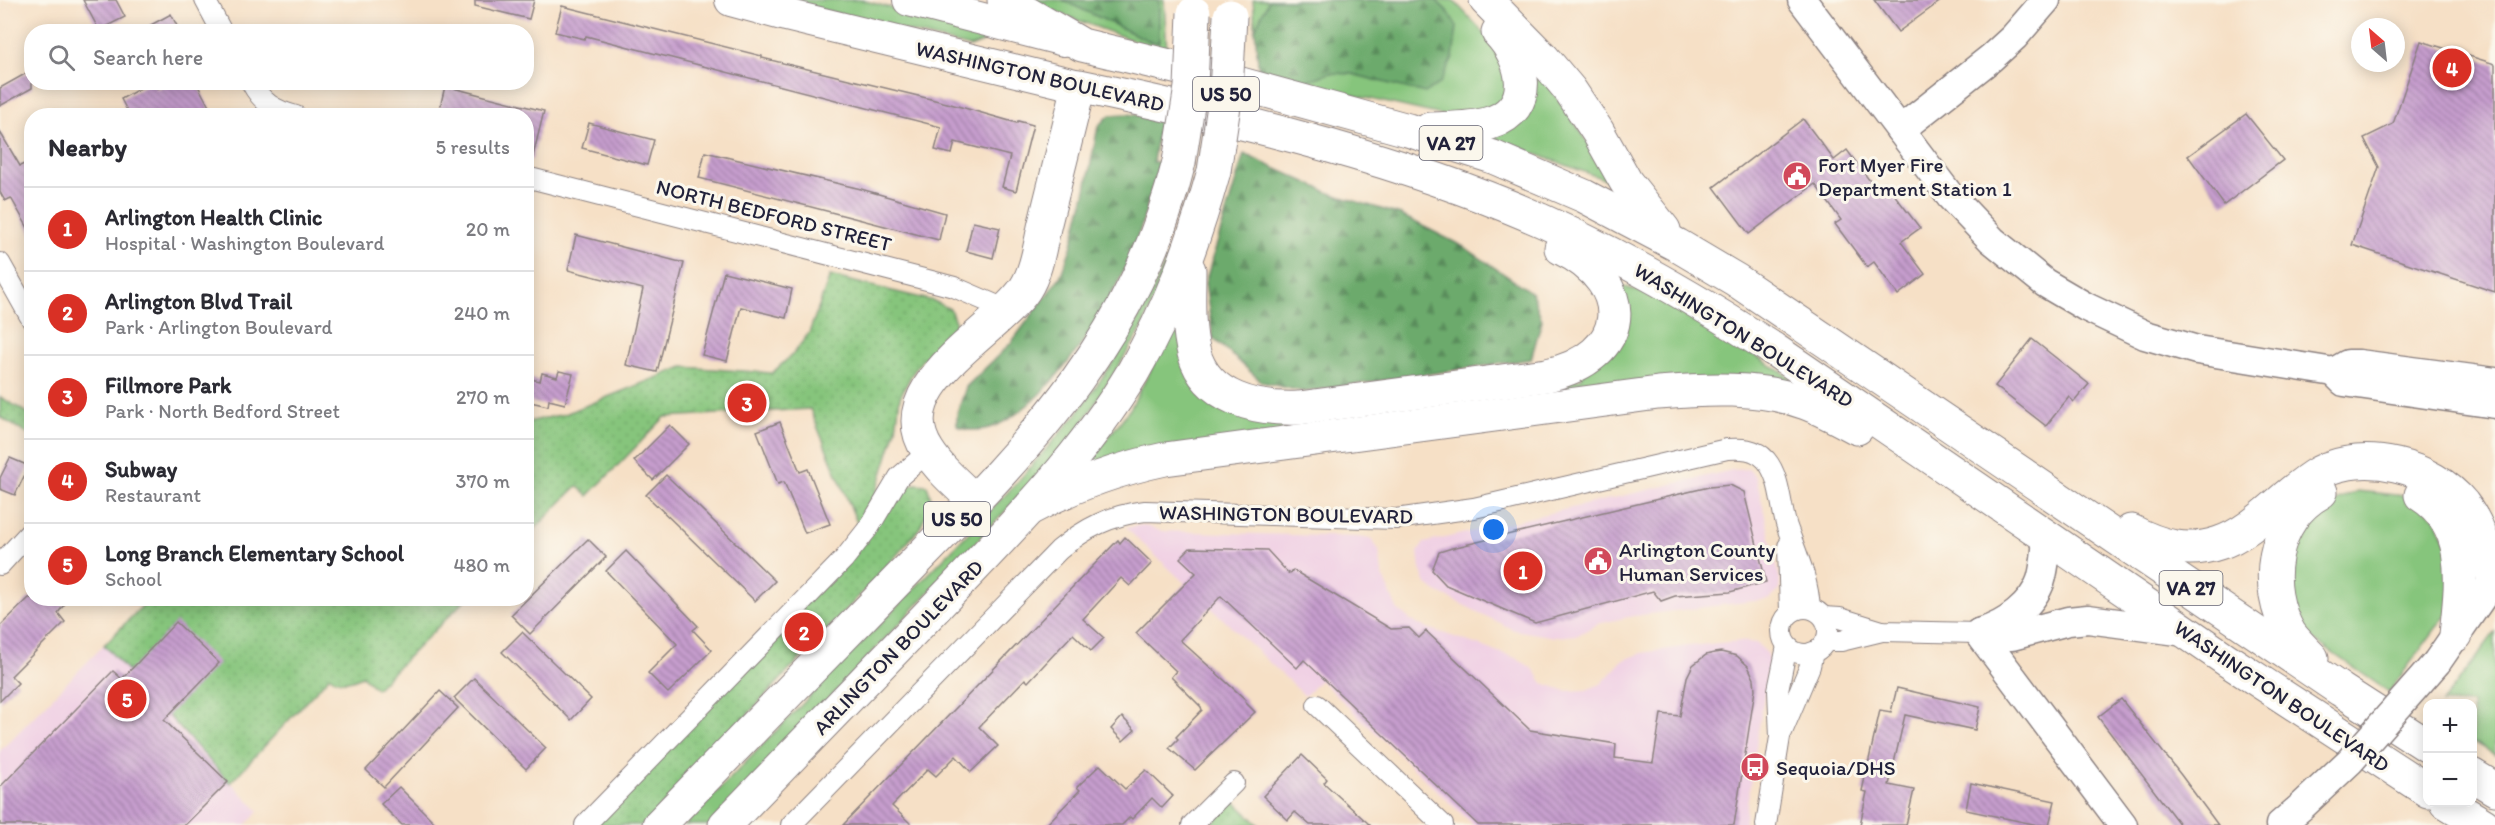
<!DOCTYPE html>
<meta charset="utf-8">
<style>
body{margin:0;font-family:Itim,sans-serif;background:#f2f2f3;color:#2b2b33}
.controls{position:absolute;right:18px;bottom:18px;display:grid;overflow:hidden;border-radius:12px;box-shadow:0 3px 15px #0003}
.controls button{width:54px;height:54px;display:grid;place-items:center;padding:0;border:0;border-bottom:2px solid #e1e1e2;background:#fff;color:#2b2b33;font:30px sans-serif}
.compass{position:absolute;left:2351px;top:18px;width:54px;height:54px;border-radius:50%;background:#fff;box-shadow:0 3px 15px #0003;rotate:332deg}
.you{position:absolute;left:1494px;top:530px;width:21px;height:21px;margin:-15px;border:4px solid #fff;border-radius:50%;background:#1a73e8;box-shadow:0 0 0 9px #1a73e833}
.badge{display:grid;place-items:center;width:39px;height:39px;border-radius:50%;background:#d93025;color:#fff;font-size:20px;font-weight:700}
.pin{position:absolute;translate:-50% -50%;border:3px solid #fff;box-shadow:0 2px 6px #0006}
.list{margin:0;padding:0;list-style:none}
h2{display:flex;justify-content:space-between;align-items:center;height:78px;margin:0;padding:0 24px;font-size:26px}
h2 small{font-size:20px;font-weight:400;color:#7c7c81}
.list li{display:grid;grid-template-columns:39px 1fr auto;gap:18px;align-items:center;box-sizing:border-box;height:84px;padding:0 24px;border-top:2px solid #e1e1e2}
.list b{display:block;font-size:22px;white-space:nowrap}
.list p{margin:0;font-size:20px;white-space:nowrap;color:#7c7c81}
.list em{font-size:20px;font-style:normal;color:#7c7c81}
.icon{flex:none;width:33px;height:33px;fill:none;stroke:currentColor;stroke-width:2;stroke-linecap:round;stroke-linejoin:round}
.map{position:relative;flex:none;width:2495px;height:825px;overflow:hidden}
.search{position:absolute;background:#fff;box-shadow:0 3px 15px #0003;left:24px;top:24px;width:510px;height:66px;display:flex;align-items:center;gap:15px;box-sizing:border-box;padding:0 21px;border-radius:24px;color:#7c7c81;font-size:22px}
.panel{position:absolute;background:#fff;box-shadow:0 3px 15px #0003;left:24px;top:108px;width:510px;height:498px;border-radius:24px}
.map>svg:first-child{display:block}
</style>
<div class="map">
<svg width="2495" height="825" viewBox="0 0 2495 825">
<defs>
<pattern id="forest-firs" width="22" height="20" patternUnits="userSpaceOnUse" patternTransform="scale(1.5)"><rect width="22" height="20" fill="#6caa6c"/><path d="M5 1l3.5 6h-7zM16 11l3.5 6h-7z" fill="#588a5a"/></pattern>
<pattern id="park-dots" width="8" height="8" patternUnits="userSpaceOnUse" patternTransform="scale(1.5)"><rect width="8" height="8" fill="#86c57c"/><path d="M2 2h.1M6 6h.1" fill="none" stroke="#73a96c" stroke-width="1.8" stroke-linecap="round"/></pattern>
<pattern id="building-back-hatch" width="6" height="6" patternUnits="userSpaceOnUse" patternTransform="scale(1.5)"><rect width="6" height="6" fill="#c69dcd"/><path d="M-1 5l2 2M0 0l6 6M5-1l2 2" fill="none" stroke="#a080a8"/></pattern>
</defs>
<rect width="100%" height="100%" fill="#fbf7ec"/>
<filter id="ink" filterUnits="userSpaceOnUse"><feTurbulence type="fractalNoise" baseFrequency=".0167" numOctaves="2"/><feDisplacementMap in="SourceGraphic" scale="12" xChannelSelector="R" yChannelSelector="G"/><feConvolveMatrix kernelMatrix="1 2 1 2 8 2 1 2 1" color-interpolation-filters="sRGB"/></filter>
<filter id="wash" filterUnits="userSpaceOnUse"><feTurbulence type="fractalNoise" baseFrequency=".008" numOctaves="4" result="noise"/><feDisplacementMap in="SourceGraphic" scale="24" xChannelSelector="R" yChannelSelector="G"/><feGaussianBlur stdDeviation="1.35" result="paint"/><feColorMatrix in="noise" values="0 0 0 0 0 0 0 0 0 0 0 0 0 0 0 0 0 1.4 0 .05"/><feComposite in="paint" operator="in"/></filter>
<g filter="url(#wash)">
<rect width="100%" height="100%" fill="#f6e0c6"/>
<g fill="#f0d0e4">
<polygon points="1748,469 1756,477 1780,580 1779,591 1770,599 1633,616 1597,624 1578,635 1555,637 1514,630 1435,591 1426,584 1420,569 1418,552 1424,543 1732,470"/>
<polygon points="1142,525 1161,531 1357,537 1371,539 1379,550 1382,573 1394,602 1398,610 1416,624 1519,659 1534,670 1543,683 1566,691 1586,690 1601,684 1622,661 1642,653 1688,646 1741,641 1756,643 1766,652 1769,662 1744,825 1473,825 1320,680 1305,696 1126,528"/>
<polygon points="149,599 176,726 259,811 246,825 0,825 0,751"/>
</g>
<g fill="#86c57c" stroke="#54745c" stroke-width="1.5">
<polygon points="783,0 862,0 980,32 983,42 970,47"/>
<polygon points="1025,0 1164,0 1167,53 1031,3"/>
<polygon points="1253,0 1453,0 1502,52 1510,93 1486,112 1455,118 1259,74"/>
<polygon points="1527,54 1617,184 1484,135"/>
<polygon points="1176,237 1143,327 1072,440 710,825 685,825 1013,487 1076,415 1116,358 1147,303"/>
<polygon points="1622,286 1660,298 1818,394 1762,380 1083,470 1130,409 1179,316 1184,354 1194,388 1223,407 1581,379"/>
<polygon points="2357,491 2406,496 2435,517 2455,560 2448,612 2389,692 2308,636 2287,597 2289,554 2311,513"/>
<polygon points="2495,632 2495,755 2473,741 2472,704 2442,703"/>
</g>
<g fill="url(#forest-firs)" stroke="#476654" stroke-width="1.5">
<polygon points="1062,0 1159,0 1159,42 1151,42"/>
<polygon points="1269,0 1436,0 1449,13 1457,27 1453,57 1440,83 1425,93 1352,74 1330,73 1300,83 1259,74 1255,29"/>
<path d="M1127,114L1143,116L1159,122L1153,162H1160C1150,192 1144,225 1131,254C1122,275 1112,297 1100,316C1078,353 1008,451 957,426V414L966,387L1011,343L1060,277L1071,248L1085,194L1098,126L1110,115Z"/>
<polygon points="1244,154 1332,194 1401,215 1464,247 1532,293 1542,320 1531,359 1304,392 1262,382 1213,338 1205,283"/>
</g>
<g fill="url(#park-dots)" stroke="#54745c" stroke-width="1.5">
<polygon points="830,276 934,301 950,309 956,324 950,336 922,360 912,374 900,397 896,429 875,497 858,525 810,409 665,417 588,496 577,486 527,537 527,422 565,414 683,367 772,373 794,353 809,333"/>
<polygon points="0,397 31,415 31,436 0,417"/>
<polygon points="916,484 927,485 932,501 919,529 889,564 644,825 595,825 905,486"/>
<path d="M149,599H466L376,689L362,676C350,682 341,684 330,676L230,783L104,645Z"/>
<polygon points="1234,801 1259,825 1210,825"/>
</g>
<g id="blocks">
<g fill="url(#building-back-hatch)">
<polygon points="83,0 116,0 125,17 99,30"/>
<polygon points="475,0 534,0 529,19 475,6"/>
<polygon points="1874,0 1942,0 1898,32"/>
<polygon points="562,6 762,56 762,58 947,103 1017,123 1018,121 1033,125 1016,191 1002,187 1010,156 955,142 952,154 935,150 941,127 586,36 585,39 555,32"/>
<polygon points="171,14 180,32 138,32"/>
<polygon points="2421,41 2495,64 2495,292 2352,245 2379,167 2364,138 2393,124"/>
<polygon points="32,70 32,88 0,106 0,88"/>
<polygon points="151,82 154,82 157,89 169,82 196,82 214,116 130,116 121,99"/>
<polygon points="445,86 544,111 532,160 526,159 526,116 452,116 439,112"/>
<polygon points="2246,114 2283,160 2224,205 2188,156"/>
<polygon points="1803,119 1834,160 1847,150 1878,192 1887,185 1920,228 1901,242 1925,274 1898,295 1874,262 1867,267 1835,224 1841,220 1815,184 1749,234 1714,187"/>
<polygon points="589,123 654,140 647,165 582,148"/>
<polygon points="0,132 20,166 26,163 32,173 32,235 11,198 5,201 0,192"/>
<polygon points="705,152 861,189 945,213 939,240 699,178"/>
<polygon points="973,222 1000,228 993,258 966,251"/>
<polygon points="576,235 684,263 657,372 626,365 643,289 568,270"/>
<polygon points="724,272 792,289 786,318 741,307 727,361 702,355"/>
<polygon points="2032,339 2089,384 2074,402 2069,397 2046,426 1995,386"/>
<polygon points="559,371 573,374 565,404 549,400 548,406 526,401 526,378 540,381 542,373 557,377"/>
<polygon points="780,422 800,472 808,469 830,524 805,533 784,482 778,484 757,431"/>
<polygon points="670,425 689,444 653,480 634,461"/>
<polygon points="10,458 29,466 15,495 0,489 0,478"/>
<polygon points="666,475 775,581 755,601 646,495"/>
<polygon points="1730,485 1744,492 1766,582 1730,592 1675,596 1661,601 1653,591 1535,623 1446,585 1432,570 1439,552 1452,548 1709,487"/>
<polygon points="1125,537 1152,563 1130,586 1121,578 1083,619 1104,638 1091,651 1073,634 1028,682 1025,679 979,727 998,746 971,772 956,756 936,776 928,769 892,806 912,825 843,825 1118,540 1120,543"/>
<polygon points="588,539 606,557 530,634 511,615"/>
<polygon points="1190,548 1267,550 1289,574 1293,570 1391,629 1409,628 1419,638 1426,631 1530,730 1616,744 1615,758 1653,763 1661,714 1680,716 1687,677 1693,665 1706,655 1714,653 1721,652 1737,656 1748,666 1754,679 1755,690 1734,825 1478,825 1304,660 1297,668 1221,596 1180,640 1246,700 1245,702 1255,712 1195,770 1169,748 1178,739 1176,737 1202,710 1201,707 1171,677 1176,671 1136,633 1196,573 1180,558"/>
<polygon points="626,551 698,626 693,630 712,650 668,693 648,673 677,644 606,571"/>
<polygon points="29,598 69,598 58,613 65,622 11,676 18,683 0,701 0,626"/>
<polygon points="176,622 219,663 164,720 228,782 185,825 0,825 0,787 113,671 122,679"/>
<polygon points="522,632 591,699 571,720 502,652"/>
<polygon points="474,678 546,748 526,769 454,698"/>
<polygon points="1897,688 1980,707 1975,730 1905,715 1889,785 1914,790 1906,825 1860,825 1867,792 1862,791 1880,710 1891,712"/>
<polygon points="440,691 458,708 384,787 366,770"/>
<polygon points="2121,699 2181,775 2218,825 2180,825 2098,717"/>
<polygon points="1122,717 1135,730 1123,741 1111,729"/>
<polygon points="1302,755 1327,779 1324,783 1370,825 1310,825 1295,812 1288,820 1263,796"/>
<polygon points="1100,765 1125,789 1146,770 1173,796 1162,808 1152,798 1132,819 1130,817 1122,825 1046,825 1080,790 1077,787"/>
<polygon points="1971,783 2055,801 2049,825 2038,825 1966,810"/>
<polygon points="399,787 437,825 402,825 381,804"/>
</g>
</g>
</g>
<g filter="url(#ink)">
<use href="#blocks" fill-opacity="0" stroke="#8c8180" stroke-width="1.5"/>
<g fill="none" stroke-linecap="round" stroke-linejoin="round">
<g stroke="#8c8180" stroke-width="22">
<g id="street">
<polyline points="205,0 222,32"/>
<path d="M251,82C262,103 274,110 296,116"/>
<polyline points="526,177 939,283 954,287 1007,310"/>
<polyline points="0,263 32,320"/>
<polyline points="1788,546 1790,612"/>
<polyline points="0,565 32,530"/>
<circle cx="1805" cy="631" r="23"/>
<polyline points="1824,617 1840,618 1882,631 1979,633"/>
<polyline points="1826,641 1841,641 1882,631"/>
<polyline points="1317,705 1443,825"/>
<polyline points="1782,732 1810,666 1813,652"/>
<polyline points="585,825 844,559 870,526 899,477 928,452"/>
<path d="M791,825L1059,550C1085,528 1111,515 1145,511L1396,519L1474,508L1727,449C1741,448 1755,448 1766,460C1781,478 1780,506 1787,527C1797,555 1808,578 1810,608"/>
<polyline points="1192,825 1234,783"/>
<polyline points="1766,825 1780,737 1778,690 1787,646"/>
</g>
</g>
<g stroke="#8c8180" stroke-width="31">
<g id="secondary">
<polyline points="1802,0 1950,196 1992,240 2045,283 2086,307 2145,335 2197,350 2334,372 2344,382 2495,404"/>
<polyline points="1900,130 1991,58 2014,37 2046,0"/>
<polyline points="2334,372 2348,364 2359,364 2495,382"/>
<path d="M1981,632C2005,626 2033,605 2041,580C2045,567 2046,551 2047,537"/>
<polyline points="1979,633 2123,825"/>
<polyline points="1979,633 2012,636 2068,621 2088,619 2185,632"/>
<polyline points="2437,662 2495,578"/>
<polyline points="2280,825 2301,807"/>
</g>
</g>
<g stroke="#8c8180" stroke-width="34">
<g id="primary">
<polyline points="731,0 786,15 1079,86"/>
<polyline points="909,0 1064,40"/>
</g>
</g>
<g stroke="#8c8180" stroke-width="35">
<g id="highway">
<polyline points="1004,0 1082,45 1212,76 1408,130 1493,157 1584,196 1677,245 1736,280 2341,690 2428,746"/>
<polyline points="1486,0 1543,58 1570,90 1598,132 1626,182 1664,230"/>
<path d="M1430,129C1449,128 1472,129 1490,123C1537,108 1524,59 1498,32"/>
<path d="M1189,270C1189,297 1187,327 1194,353C1207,399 1257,410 1299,408L1547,375C1630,357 1637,285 1561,248"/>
<path d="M2421,495C2471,526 2461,585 2456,635"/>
<path d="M975,501C958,485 940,470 928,451C885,386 995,334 1025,289C1037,271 1040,244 1045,223C1056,177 1068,132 1079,86C1222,116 1375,152 1510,207C1603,245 1689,295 1773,349L2227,660L2428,791"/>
<path d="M1031,508C1073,485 1118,469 1165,459L1658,393C1706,389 1760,386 1806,403C1824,410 1840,419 1857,428"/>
<path d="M2131,531C2160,546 2188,554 2219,543C2255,532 2286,491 2320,472C2364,449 2432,466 2463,504C2480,526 2487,554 2494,580"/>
<path d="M2312,658C2304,650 2296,642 2290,634C2262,587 2271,520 2321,492"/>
<polyline points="2472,775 2495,789"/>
<polyline points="2446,802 2484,825"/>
<path d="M659,825C736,746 813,667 890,588C1019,455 1133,349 1179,162"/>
<path d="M725,825C795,752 866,680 936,607C1007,533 1080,460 1133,372C1170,308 1194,242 1214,171"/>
</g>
</g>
<use href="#street" stroke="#fff" stroke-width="20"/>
<use href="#secondary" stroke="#fff" stroke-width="28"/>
<use href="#primary" stroke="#fff" stroke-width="32"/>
<use href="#highway" stroke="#fff" stroke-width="33"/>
<g stroke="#8c8180" stroke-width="31" stroke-linecap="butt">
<polyline id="secondary-bridge" points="2301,807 2350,761 2437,662"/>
</g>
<g stroke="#8c8180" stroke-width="35" stroke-linecap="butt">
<g id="highway-bridge">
<polyline points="1179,162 1191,87 1194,13"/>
<polyline points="1214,171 1226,93 1230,16"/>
</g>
</g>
<use href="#secondary-bridge" stroke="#fff" stroke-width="28"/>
<use href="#highway-bridge" stroke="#fff" stroke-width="33"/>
</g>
</g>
<defs>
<g id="civic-disc" transform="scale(1.5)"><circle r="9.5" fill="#d1495b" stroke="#fbf7ec"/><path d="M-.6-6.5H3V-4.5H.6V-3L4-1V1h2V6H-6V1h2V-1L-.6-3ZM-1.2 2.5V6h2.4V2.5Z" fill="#fff"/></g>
<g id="bus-disc" transform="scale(1.5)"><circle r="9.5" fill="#d1495b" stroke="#fbf7ec"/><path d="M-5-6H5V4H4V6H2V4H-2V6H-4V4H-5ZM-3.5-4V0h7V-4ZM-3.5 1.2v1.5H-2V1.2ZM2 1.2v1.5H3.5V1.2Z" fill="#fff"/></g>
</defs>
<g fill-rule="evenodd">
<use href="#civic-disc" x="1797" y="176"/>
<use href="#civic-disc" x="1598" y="561"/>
<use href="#bus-disc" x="1755" y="767"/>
</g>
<g text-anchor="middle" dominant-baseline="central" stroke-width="6" stroke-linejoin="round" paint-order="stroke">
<g fill="#fbf7ec" stroke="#636270" stroke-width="1.5">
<rect x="1193" y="77" width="66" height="34" rx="4.5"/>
<rect x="1419.5" y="126" width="63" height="34" rx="4.5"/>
<rect x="924" y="502" width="66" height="34" rx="4.5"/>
<rect x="2159.5" y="571" width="63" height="34" rx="4.5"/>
</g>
<g font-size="20" font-weight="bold" fill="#22223b">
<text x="1226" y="94">US 50</text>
<text x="1451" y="143">VA 27</text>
<text x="957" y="519">US 50</text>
<text x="2191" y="588">VA 27</text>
</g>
<g font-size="21" fill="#22223b" stroke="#fbf7ec">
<text transform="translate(1040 76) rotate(13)">WASHINGTON BOULEVARD</text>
<text transform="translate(774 215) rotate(14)">NORTH BEDFORD STREET</text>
<text transform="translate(1744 335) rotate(32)">WASHINGTON BOULEVARD</text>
<text transform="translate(1286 514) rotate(1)">WASHINGTON BOULEVARD</text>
<text transform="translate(898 647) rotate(-46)">ARLINGTON BOULEVARD</text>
<text transform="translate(2282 696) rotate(34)">WASHINGTON BOULEVARD</text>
</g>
<g font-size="21" fill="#22223b" stroke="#fbf7ec" text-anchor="start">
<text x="1818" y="164">Fort Myer Fire<tspan x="1818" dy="24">Department Station 1</tspan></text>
<text x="1619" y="549">Arlington County<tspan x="1619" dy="24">Human Services</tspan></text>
<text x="1776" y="767">Sequoia/DHS</text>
</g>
</g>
</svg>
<div class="controls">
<button>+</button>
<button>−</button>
</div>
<svg class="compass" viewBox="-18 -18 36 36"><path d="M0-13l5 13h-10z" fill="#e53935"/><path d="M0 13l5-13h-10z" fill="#7c7c81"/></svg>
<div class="you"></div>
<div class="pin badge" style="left:1523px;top:571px">1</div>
<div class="pin badge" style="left:804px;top:632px">2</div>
<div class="pin badge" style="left:747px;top:403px">3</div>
<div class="pin badge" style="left:2452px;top:68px">4</div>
<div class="pin badge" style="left:127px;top:699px">5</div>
<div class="search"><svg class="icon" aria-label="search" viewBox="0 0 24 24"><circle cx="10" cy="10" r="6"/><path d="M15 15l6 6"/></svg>Search here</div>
<section class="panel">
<h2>Nearby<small>5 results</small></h2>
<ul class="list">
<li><span class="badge">1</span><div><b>Arlington Health Clinic</b><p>Hospital · Washington Boulevard</p></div><em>20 m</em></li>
<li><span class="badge">2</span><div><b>Arlington Blvd Trail</b><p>Park · Arlington Boulevard</p></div><em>240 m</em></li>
<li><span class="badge">3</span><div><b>Fillmore Park</b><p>Park · North Bedford Street</p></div><em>270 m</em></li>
<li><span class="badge">4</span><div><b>Subway</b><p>Restaurant</p></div><em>370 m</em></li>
<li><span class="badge">5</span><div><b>Long Branch Elementary School</b><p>School</p></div><em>480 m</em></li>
</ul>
</section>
</div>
